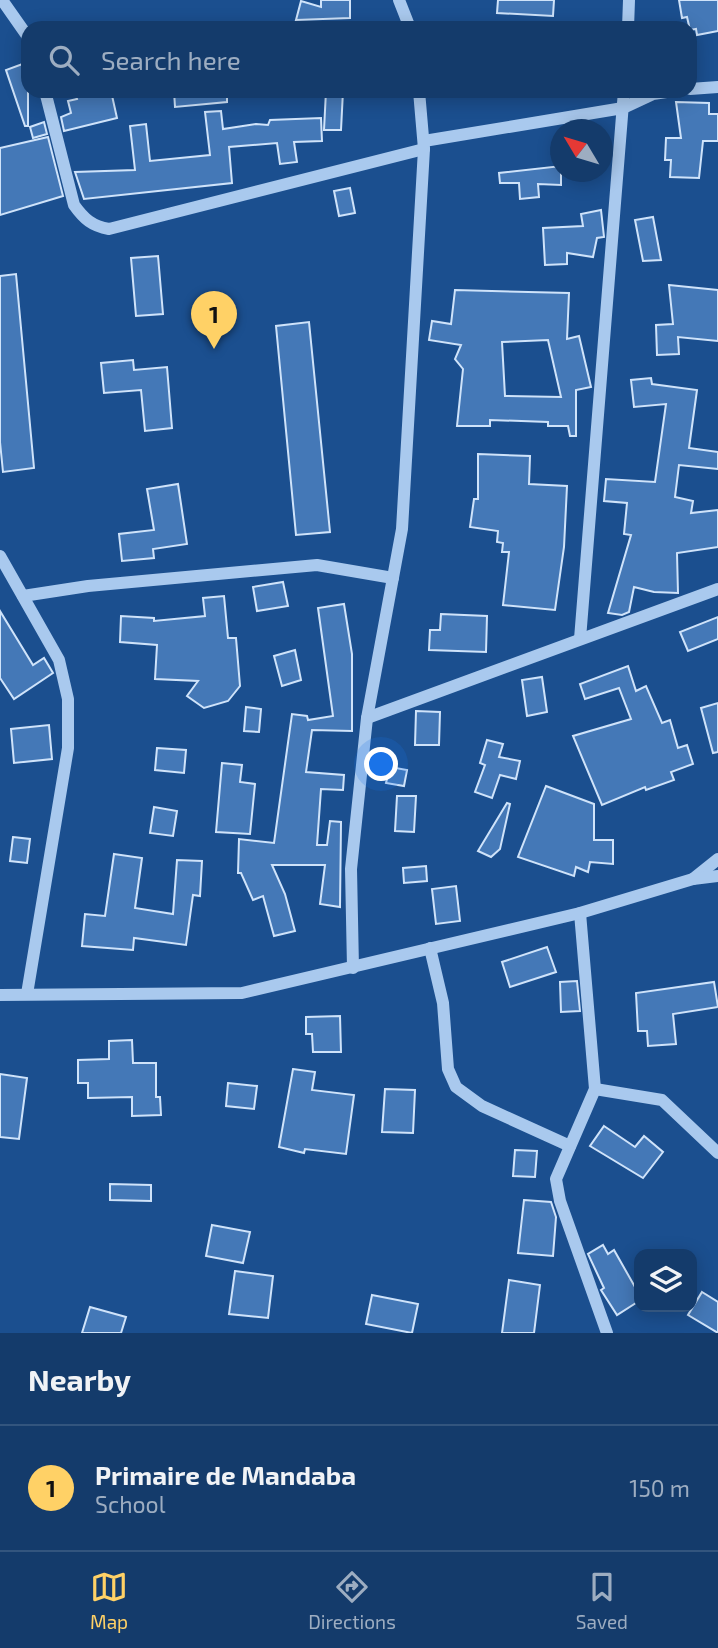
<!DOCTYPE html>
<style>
body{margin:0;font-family:"Exo 2",sans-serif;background:#214673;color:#f1f3f6}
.controls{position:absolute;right:21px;bottom:21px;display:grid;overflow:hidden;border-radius:14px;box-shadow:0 4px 18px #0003}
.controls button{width:63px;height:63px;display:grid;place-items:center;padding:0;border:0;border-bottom:2px solid #33557e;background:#143b6b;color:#f1f3f6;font:35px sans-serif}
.compass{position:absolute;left:550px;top:119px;width:63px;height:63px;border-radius:50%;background:#143b6b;box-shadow:0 4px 18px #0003;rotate:308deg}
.you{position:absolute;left:382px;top:765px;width:24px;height:24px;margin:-18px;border:5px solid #fff;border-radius:50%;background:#1a73e8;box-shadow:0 0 0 10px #1a73e833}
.badge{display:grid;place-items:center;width:46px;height:46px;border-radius:50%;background:#ffd166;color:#111;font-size:23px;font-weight:700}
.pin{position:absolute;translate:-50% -58px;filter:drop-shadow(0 2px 4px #0008)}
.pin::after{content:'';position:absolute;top:37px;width:24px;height:21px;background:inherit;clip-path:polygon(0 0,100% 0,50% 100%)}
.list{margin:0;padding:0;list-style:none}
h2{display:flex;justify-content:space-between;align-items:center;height:91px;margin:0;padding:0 28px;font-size:30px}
h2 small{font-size:23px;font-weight:400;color:#9dadc1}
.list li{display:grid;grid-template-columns:46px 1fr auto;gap:21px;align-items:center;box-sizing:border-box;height:126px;padding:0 28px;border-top:2px solid #33557e}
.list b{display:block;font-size:26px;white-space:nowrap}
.list p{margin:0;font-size:23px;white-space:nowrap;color:#9dadc1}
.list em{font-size:23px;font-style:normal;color:#9dadc1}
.icon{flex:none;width:38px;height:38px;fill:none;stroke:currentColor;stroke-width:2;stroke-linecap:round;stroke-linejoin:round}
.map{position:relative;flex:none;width:718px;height:1333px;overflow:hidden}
.search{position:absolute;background:#143b6b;box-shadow:0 4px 18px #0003;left:21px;right:21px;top:21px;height:77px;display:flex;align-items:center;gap:18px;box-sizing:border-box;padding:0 24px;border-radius:21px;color:#9dadc1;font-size:26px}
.sheet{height:217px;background:#143b6b}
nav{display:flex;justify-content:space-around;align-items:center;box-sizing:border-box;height:98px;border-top:2px solid #33557e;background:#143b6b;font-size:19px;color:#9dadc1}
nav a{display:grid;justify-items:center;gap:4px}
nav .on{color:#ffd166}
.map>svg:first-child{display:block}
</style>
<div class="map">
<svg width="718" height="1333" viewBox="0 0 718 1333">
<rect width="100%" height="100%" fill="#1b4f8f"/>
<g fill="#4478b7" stroke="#cfe3fa" stroke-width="2" fill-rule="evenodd">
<polygon points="321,0 350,0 350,18 296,20 301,1 321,7"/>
<polygon points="498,0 554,0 553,16 497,13"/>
<polygon points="679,0 718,0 718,31 697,35 696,29 690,30 687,17 682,18"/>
<polygon points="28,62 28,126 25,126 6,70"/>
<polygon points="75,91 111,91 117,118 64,131 61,117 71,113 68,101 77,99"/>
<polygon points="174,91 227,91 227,102 175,107"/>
<polygon points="326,91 343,91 341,130 324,130"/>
<polygon points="676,102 709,103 709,114 718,114 718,141 703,141 699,178 670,177 671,160 665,160 666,138 681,138"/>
<polygon points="221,111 223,129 256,124 268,125 270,120 321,118 322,141 294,142 297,162 280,164 277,143 229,147 232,183 84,199 75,172 135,170 130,126 146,124 150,161 210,155 205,112"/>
<polygon points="44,122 47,134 33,138 30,127"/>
<polygon points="48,137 63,196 0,215 0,148"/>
<polygon points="561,166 561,185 538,184 539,197 520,199 519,183 500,183 499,173"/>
<polygon points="350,188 355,213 339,216 334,191"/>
<polygon points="601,210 604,237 597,238 593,257 567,253 567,264 545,265 543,228 583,226 581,214"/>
<polygon points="653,217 661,260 643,261 635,220"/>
<polygon points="158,256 163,314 136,316 131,258"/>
<polygon points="16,274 34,468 3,472 0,442 0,276"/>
<polygon points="669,285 718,290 718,341 678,337 679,354 657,355 656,325 673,324"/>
<path d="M455,290L569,293L567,339L579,336L591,387L576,390V436H570L568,426H548V422L490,420V426H457L463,369L455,359L461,345L429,340L432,321L451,324ZM548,340L561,397L505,396L502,342Z"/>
<polygon points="309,322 330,532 296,535 276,326"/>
<polygon points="133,360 134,370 167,367 172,428 145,431 141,390 104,393 101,363"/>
<polygon points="651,378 652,384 697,390 689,448 718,452 718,469 679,465 675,497 693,501 691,513 718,510 718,547 677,553 678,593 654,592 634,587 629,612 622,615 608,613 631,535 624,534 627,503 604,501 606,479 655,482 666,404 634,407 631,380"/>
<polygon points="478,454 530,456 529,484 567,486 564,547 555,610 503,605 509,552 502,552 503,543 497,542 498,531 470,527 474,499 478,499"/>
<polygon points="178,484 187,544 153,549 154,558 122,561 119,534 154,530 147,489"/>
<polygon points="283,582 288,606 257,611 253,587"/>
<polygon points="224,596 228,638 236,638 240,686 228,701 204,708 187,696 198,681 155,679 157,645 120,642 121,616 154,618 154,621 205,616 203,598"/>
<polygon points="344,604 352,654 352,731 312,730 306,772 344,775 343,790 321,789 317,845 327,845 330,821 341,822 340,907 320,904 325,865 272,865 285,894 295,931 274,936 263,896 253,900 241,873 238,873 239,839 274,843 292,714 307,716 308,720 333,716 318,608"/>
<polygon points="0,611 33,665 44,658 53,673 14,699 0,678"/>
<polygon points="441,614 487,616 486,652 429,650 430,630 440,630"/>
<polygon points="718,617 718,639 688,651 680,632"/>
<polygon points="295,650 301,680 282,686 274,656"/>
<polygon points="628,666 636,691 646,686 662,723 670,720 678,748 687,745 693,764 671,772 674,780 646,790 645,787 602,805 573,736 631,719 619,688 585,699 580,684"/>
<polygon points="542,677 547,712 527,716 522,680"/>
<polygon points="718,703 718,752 713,753 701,708"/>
<polygon points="246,707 261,709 259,732 244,731"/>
<polygon points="416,711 440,712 439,745 415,745"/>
<polygon points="49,725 52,759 14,763 11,729"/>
<polygon points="487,740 503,744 499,757 520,761 516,779 500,775 492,798 475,792 485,765 480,763"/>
<polygon points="157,748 186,750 184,773 155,770"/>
<polygon points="222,763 242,765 240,782 255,784 250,834 216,832"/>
<polygon points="390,767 407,770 404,786 386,783"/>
<polygon points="546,786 594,804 594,840 613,840 613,864 590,862 588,872 576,867 574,876 518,857"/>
<polygon points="397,796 416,796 414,832 395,831"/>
<polygon points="507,803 510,804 500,849 491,857 478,851"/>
<polygon points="154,807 177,811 173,836 150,833"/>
<polygon points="13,837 30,839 27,863 10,861"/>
<polygon points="114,854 142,858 135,908 173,914 177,860 202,861 200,896 193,895 186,945 134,938 133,950 82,946 85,914 105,916"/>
<polygon points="426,866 427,881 404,883 403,868"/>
<polygon points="456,886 460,921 436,924 432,889"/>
<polygon points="547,947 556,972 510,987 502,962"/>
<polygon points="577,981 580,1011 561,1012 560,982"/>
<polygon points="714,982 718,1007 673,1014 676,1044 648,1046 647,1031 638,1031 636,993"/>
<polygon points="340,1016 341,1052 313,1052 312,1034 306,1034 306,1017"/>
<polygon points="132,1040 133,1063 156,1063 156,1097 160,1097 161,1115 132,1116 132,1097 88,1098 88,1083 78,1083 78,1060 109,1059 109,1041"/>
<polygon points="293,1069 315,1072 312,1090 354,1095 346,1154 305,1149 304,1153 279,1147"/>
<polygon points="0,1074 27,1078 19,1139 0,1137"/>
<polygon points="228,1083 257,1086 254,1109 226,1106"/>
<polygon points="385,1089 415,1090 413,1133 382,1132"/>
<polygon points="604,1126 635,1147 644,1136 663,1152 643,1178 590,1146"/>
<polygon points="515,1150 537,1151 535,1177 513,1176"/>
<polygon points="110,1184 151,1185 151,1201 110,1200"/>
<polygon points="524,1200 551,1202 556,1217 553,1256 518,1253"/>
<polygon points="212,1225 250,1232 243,1263 206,1256"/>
<polygon points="603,1245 608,1254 614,1250 639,1294 639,1301 617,1315 601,1290 604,1288 588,1254"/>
<polygon points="235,1271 273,1276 268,1318 229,1314"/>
<polygon points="509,1280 540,1285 534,1333 502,1333"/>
<polygon points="702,1292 718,1302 718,1333 688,1315"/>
<polygon points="372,1295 418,1304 412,1333 366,1324"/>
<polygon points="90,1307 126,1317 121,1333 82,1333"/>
</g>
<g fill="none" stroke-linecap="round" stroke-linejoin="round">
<g stroke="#a9c9ee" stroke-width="12">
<polyline points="2,0 28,37"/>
<polyline points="399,0 410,28"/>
<polyline points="628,28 629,0"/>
<polyline points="690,89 718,87"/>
<path d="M45,91L74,205C84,219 92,226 109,229L424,149"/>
<polyline points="424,141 623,108 653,94 673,91"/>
<polyline points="0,556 59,660 68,699 68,748 27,994"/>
<polyline points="23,596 88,586 317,565 393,578"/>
<polyline points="580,639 624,91"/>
<polyline points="367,718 718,589"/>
<polyline points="693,879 718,859"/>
<polyline points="580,913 595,1089 556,1179 560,1201 607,1333"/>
<polyline points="430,948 443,1003 448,1069 456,1087 482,1106 570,1146"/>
<polyline points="353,968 351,869 367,718 402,529 424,149 419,91"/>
<polyline points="0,995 242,993 580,913 693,879 718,876"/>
<polyline points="595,1089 662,1100 718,1153"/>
</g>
</g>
</svg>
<div class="controls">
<button><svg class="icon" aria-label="layers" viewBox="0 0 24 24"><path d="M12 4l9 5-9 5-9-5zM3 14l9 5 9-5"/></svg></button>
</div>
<svg class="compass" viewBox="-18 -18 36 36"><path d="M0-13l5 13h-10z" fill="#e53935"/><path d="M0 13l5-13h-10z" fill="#9dadc1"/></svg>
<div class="you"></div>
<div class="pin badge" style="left:214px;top:349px">1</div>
<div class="search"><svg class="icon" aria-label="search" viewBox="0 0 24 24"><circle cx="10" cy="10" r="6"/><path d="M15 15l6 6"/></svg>Search here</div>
</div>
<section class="sheet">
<h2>Nearby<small></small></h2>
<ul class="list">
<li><span class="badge">1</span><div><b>Primaire de Mandaba</b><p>School</p></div><em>150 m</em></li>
</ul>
</section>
<nav>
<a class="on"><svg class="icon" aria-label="map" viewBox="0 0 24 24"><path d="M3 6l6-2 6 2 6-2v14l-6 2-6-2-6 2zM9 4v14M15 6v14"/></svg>Map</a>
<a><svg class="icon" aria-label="directions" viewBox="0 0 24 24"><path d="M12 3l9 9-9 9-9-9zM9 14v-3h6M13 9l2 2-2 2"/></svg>Directions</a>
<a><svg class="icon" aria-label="saved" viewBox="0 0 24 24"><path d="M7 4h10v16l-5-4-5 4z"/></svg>Saved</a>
</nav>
